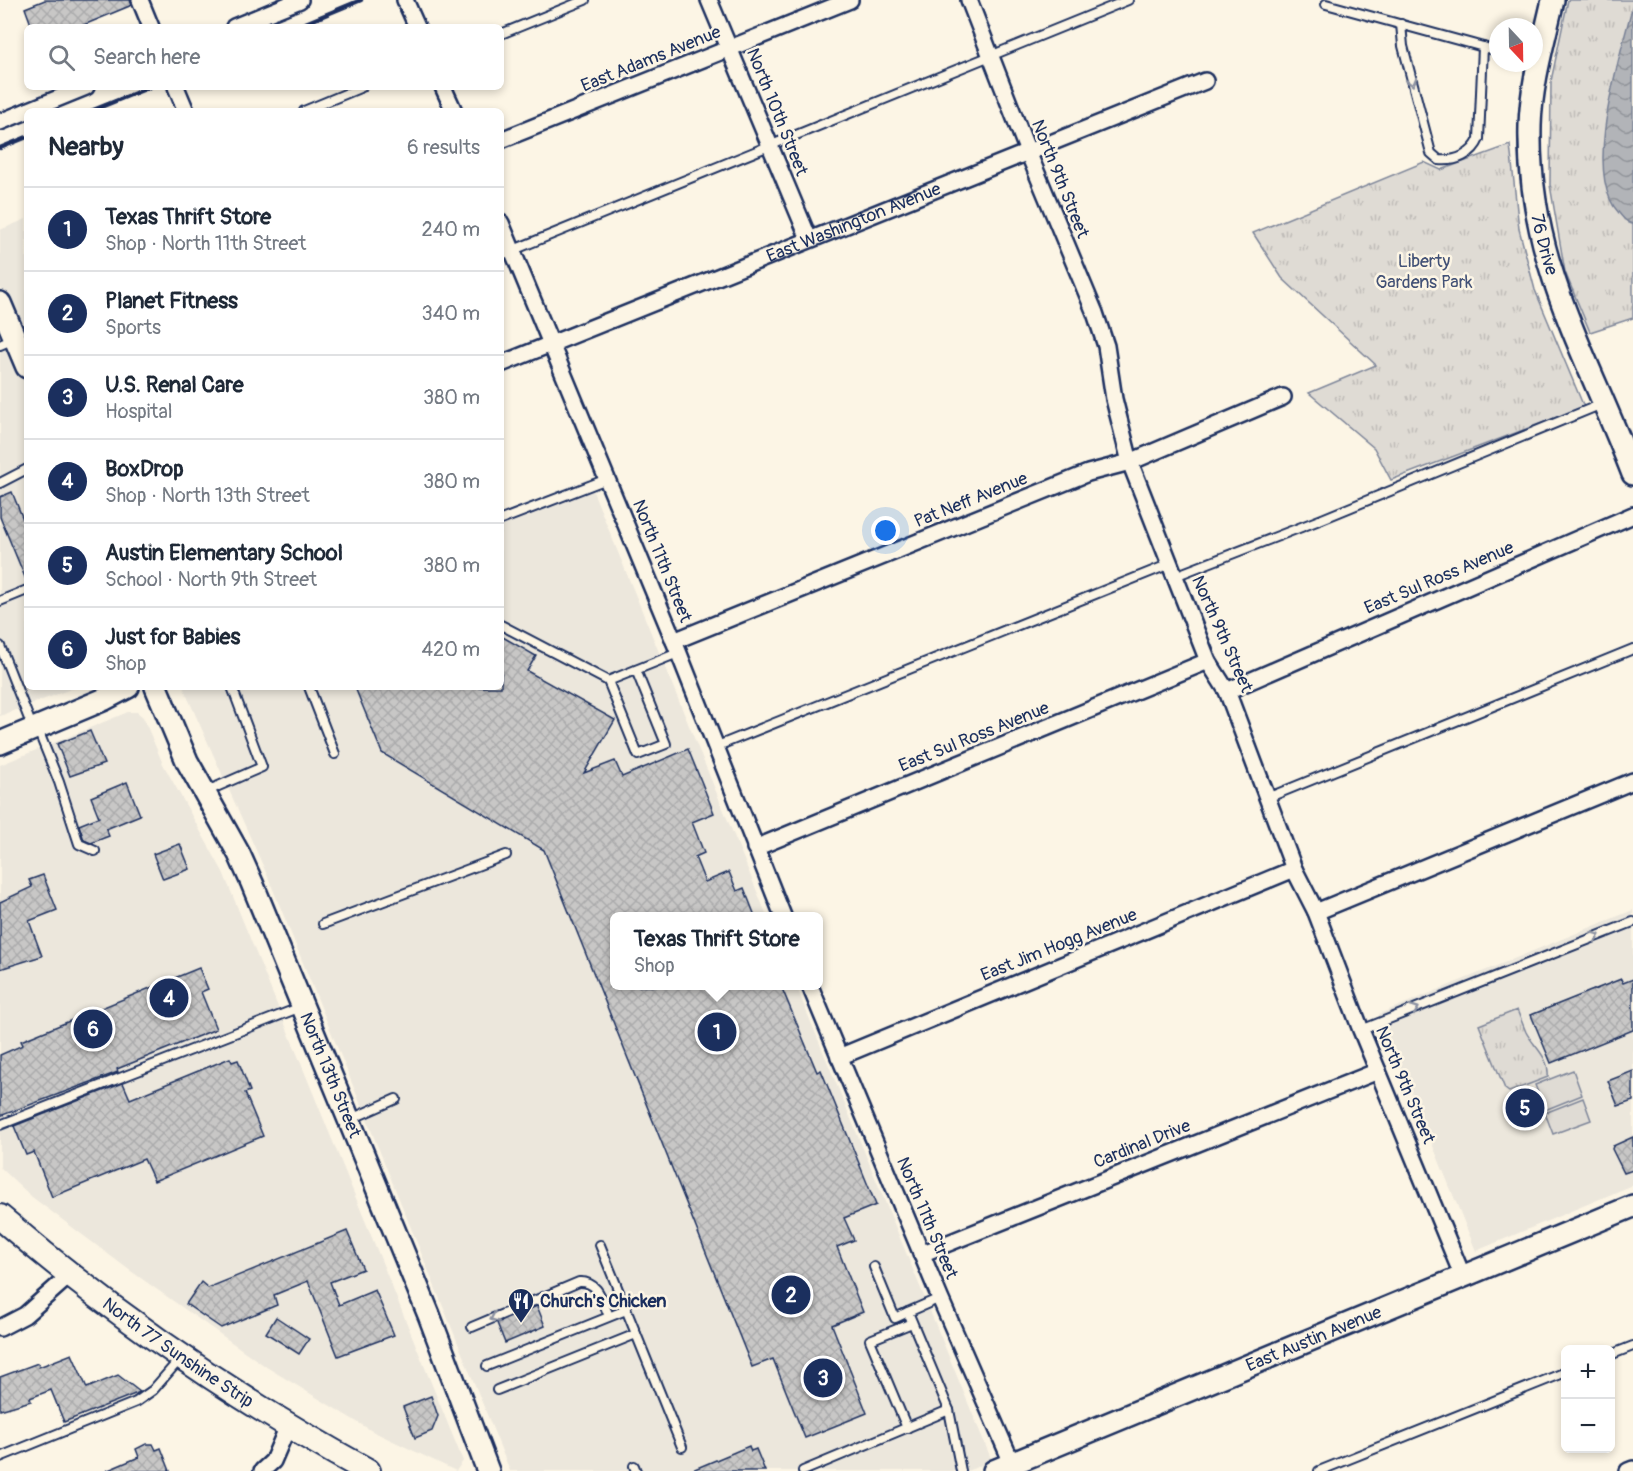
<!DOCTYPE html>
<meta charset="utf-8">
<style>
body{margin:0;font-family:Pangolin,sans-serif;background:#f2f2f3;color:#1f2937}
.controls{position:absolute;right:18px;bottom:18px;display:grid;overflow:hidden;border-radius:9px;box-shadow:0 3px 9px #0003}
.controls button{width:54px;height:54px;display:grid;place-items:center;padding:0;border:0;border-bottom:2px solid #e0e1e3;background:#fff;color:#1f2937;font:30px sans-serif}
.compass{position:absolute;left:1489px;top:18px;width:54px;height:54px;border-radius:50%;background:#fff;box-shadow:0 3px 9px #0003;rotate:158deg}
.you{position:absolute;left:886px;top:531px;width:21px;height:21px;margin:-15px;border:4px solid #fff;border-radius:50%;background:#1a73e8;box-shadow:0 0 0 9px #1a73e833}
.badge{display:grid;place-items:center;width:39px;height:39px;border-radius:50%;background:#1b2f5e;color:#fff;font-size:20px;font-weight:700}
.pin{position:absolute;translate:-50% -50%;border:3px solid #fff;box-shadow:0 2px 6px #0006}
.popup{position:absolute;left:610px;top:912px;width:213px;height:78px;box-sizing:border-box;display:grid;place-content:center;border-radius:9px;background:#fff;filter:drop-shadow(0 2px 4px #0005);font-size:20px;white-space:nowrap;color:#747a83}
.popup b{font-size:22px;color:#1f2937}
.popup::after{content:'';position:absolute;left:50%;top:100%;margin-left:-12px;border:12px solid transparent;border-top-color:#fff}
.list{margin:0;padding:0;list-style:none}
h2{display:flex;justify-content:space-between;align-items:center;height:78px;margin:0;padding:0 24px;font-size:26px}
h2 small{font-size:20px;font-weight:400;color:#747a83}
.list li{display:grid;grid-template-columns:39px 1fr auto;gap:18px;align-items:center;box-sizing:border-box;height:84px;padding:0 24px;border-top:2px solid #e0e1e3}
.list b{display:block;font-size:22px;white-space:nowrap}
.list p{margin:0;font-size:20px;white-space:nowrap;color:#747a83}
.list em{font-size:20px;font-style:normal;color:#747a83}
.icon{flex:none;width:33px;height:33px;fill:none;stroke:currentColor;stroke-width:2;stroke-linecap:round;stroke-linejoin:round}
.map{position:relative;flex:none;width:1633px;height:1471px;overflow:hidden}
.search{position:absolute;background:#fff;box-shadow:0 3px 9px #0003;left:24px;top:24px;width:480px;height:66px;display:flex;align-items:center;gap:15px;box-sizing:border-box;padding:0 21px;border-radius:9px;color:#747a83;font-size:22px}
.panel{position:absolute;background:#fff;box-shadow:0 3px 9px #0003;left:24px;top:108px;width:480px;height:582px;border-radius:9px}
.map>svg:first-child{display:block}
</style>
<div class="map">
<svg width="1633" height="1471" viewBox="0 0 1633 1471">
<defs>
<pattern id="park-tufts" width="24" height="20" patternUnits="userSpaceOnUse" patternTransform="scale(1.5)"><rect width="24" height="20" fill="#dfdbd4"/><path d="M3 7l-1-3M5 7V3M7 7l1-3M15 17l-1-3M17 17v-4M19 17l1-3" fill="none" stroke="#bfbcb8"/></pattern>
<pattern id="water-waves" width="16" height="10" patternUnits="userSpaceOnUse" patternTransform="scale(1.5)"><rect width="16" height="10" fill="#b2b4b8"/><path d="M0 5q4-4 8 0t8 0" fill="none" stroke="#909399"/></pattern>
<pattern id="building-cross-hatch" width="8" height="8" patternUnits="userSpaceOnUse" patternTransform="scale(1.5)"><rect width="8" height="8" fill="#c8c7c6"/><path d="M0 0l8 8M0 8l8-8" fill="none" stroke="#ababac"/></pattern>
</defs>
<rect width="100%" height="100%" fill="#fcf5e5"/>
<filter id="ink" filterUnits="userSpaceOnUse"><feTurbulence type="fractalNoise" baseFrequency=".0167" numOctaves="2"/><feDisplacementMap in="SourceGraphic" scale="12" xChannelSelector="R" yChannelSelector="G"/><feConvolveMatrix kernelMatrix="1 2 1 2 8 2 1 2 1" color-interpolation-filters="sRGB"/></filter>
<g filter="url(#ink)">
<g fill="#ece7dc">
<polygon points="26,219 27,687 76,687 0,716 0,230"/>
<polygon points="588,479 767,916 615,916 615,986 796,986 992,1461 967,1471 510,1471 268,877 183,687 501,687 501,515"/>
<polygon points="128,712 137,712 143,717 163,764 223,872 463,1461 456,1471 372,1431 268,1368 128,1269 32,1197 0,1167 0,765"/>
<polygon points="1633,910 1633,1185 1476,1251 1379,1014"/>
</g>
<g fill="#dfdbd4" stroke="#7d8599" stroke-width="1.5">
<polygon points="1573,1070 1582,1095 1545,1110 1535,1085"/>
<polygon points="1583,1098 1591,1120 1553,1134 1545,1113"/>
</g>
<g fill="url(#park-tufts)" stroke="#7d8599" stroke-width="1.5">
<polygon points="1568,0 1633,0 1628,223 1633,224 1633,318 1590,332 1565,272 1550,185 1551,81"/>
<polygon points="1510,145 1519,229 1535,290 1584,407 1391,480 1374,448 1309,393 1376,365 1282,278 1253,233 1424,162 1441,170"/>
<path d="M1517,1010C1520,1017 1523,1025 1526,1032C1533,1046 1550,1057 1548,1077L1509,1092L1505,1089L1479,1025Z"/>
</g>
<path fill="url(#water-waves)" stroke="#767f94" stroke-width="1.5" d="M1633,4V224C1627,223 1623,218 1619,213C1581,173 1621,54 1633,4Z"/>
<g fill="url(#building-cross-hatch)" stroke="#1b2f5e" stroke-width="1.5">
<polygon points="45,0 130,0 132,5 79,27 32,27 25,8"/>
<polygon points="12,492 27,529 27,582 0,517 0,497"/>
<polygon points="501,636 536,656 527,671 615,720 584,773 615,761 622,777 688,749 714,813 692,822 704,853 695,857 705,882 729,872 737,891 744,888 755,916 615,916 615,986 781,986 817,1072 821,1070 876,1205 844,1218 854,1240 837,1247 863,1312 832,1325 867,1413 805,1438 773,1359 752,1367 544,850 382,753 356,690 364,687 501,687"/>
<polygon points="90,731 104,764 70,776 57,744"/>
<polygon points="127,782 140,815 106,829 109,836 91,843 84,840 79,825 99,817 91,797"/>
<polygon points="180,844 190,869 163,879 153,854"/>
<polygon points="43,875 57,910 29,921 42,956 0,969 0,902 32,887 29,880"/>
<polygon points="199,968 208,989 201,992 216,1029 117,1069 118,1072 0,1116 0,1055 23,1045 21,1041"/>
<polygon points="1621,979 1623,983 1633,979 1633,1030 1551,1063 1531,1015"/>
<polygon points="230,1058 232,1062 238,1060 250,1091 245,1093 263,1136 154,1181 144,1159 52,1197 34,1152 26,1155 14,1126 123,1083 130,1099"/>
<polygon points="1633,1071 1633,1101 1618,1106 1608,1081"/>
<polygon points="1633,1137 1633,1170 1624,1173 1612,1149 1613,1146"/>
<polygon points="347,1231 363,1269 330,1282 339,1305 375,1290 394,1335 338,1356 308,1281 274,1295 277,1305 221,1328 186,1304 201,1282 208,1288"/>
<polygon points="537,1306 545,1326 505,1343 497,1323"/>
<polygon points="276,1317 309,1339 299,1354 266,1333"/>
<polygon points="72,1354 87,1388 118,1375 140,1392 64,1422 51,1390 30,1398 31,1401 0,1410 0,1377 38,1363 39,1367"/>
<polygon points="431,1396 438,1416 432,1431 415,1438 403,1407"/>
<polygon points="146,1444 153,1444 156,1450 161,1448 170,1471 106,1471 139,1457 136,1449"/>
<polygon points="749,1446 751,1451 756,1449 765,1471 690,1471"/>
</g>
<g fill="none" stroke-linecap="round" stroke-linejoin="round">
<g stroke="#1b2f5e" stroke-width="12">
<g id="lane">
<polyline points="1326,4 1498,51"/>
<path d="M1401,24L1403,46L1431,153L1439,160C1456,162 1473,154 1479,139L1483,47"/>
<polyline points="501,34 585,0"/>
<polyline points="304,111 362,87"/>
<polyline points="501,255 1128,0"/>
<polyline points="0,345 14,339"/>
<polyline points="0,483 27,469"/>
<polyline points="501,520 607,479"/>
<polyline points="1175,576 1322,519 1602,404"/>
<polyline points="0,601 27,590"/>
<polyline points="501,625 608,681 678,653"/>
<polyline points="0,646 33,729"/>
<polyline points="608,681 638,755 666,744 636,670"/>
<polyline points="309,687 335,754"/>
<polyline points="38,730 59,782 79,844 95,851"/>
<polyline points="715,747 1170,564"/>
<polyline points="207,791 262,767 232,687"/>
<polyline points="1267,798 1633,649"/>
<polyline points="323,924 506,855"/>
<polyline points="1361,1030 1633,922"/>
<polyline points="351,1119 396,1099"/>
<polyline points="0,1125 301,1007"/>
<polyline points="600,1245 682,1447"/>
<polyline points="874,1267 895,1318 908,1312"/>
<polyline points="940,1298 908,1312 949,1410"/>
<path d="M472,1327L579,1282C599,1281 602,1301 609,1316"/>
<polyline points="1610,1355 1633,1346"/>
<polyline points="487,1366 626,1310"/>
<polyline points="497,1390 636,1334"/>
<polyline points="907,1428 870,1340 912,1323"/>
<polyline points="0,1457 136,1402 153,1390 180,1359"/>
<polyline points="634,1466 636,1471"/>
<polyline points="803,1471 949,1410 961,1471"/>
<polyline points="1319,1471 1566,1372"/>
</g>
</g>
<g stroke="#1b2f5e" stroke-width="20">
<g id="street">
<polyline points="140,0 151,27"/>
<polyline points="405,0 417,27"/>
<polyline points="709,0 809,239"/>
<polyline points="969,0 1028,152 1095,313 1106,346 1114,399 1130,462 1208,661 1227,691 1294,869 1316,912 1361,1030 1463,1277"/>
<polyline points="234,27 300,0"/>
<polyline points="176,87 186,111"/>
<polyline points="443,87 454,111"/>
<polyline points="27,111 86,87"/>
<polyline points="0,122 27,111"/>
<polyline points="501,140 850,0"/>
<polyline points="501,223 674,641 783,916"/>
<path id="s1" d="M501,364L1205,81"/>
<polyline points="674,641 1088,473 1130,462 1283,397"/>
<polyline points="1227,691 1633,515"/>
<polyline points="755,848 1208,661"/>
<polyline points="1316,912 1633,781"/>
<polyline points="810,986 940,1298 1012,1463"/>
<polyline points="839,1057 1294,869"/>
<polyline points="921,1254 1378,1071"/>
<polyline points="0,1328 25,1315 70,1275"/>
<polyline points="262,1471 273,1461 288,1426"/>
<polyline points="1628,1471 1633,1469"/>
</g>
</g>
<g stroke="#1b2f5e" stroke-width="26">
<g id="secondary">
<path id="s2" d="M1553,0C1544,41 1531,84 1530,126C1527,261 1587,353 1633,474"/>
<polyline points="0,303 27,367"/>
<path id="s3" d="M156,687L187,761L239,854L252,883L429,1315L488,1471"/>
<polyline points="0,743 105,699 128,687"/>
<path id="s4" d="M994,1471L1633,1206"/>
</g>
</g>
<g stroke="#1b2f5e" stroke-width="28">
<g id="primary">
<path id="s5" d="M0,1217C114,1315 236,1399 368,1471"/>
</g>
</g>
<use href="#lane" stroke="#fcf5e5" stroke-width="8"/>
<use href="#street" stroke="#fcf5e5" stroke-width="15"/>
<use href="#secondary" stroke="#fcf5e5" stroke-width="21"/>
<use href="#primary" stroke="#fcf5e5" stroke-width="24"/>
<g stroke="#1b2f5e" stroke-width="4.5">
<polyline points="296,27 361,0"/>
<polyline points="91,111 150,87"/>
<polyline points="0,148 27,137"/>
</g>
</g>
<defs><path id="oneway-chevron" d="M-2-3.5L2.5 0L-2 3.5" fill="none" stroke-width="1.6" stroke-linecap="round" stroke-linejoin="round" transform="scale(1.5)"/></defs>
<g stroke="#8c92a2">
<use href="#oneway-chevron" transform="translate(1412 82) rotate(75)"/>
<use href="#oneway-chevron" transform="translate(1596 936) rotate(-22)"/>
<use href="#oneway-chevron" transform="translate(1415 1009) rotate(-21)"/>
<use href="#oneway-chevron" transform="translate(494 1318) rotate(157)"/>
</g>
</g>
<defs>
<g id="restaurant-pin" transform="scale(1.35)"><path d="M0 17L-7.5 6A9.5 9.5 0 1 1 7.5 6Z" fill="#1b2f5e" stroke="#fcf5e5"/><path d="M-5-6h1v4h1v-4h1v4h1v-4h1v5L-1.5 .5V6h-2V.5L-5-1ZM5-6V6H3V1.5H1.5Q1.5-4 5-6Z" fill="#fff"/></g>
</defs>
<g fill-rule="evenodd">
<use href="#restaurant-pin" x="521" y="1301"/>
</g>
<g text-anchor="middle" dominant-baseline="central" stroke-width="5" stroke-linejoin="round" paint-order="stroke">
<g font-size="18" fill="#1b2f5e" stroke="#fcf5e5">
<text transform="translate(651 59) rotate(-22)">East Adams Avenue</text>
<text transform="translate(777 112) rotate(68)">North 10th Street</text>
<text transform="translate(1060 179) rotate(68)">North 9th Street</text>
<text stroke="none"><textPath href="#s1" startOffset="380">East Washington Avenue</textPath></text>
<text stroke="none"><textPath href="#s2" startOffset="248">76 Drive</textPath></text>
<text transform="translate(971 500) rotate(-22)">Pat Neff Avenue</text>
<text transform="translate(662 561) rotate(68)">North 11th Street</text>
<text transform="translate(1439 578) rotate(-23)">East Sul Ross Avenue</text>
<text transform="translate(1222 634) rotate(66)">North 9th Street</text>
<text transform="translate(974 737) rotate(-22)">East Sul Ross Avenue</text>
<text transform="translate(1059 945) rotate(-22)">East Jim Hogg Avenue</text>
<text stroke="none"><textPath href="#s3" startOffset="426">North 13th Street</textPath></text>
<text transform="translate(1405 1085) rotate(67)">North 9th Street</text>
<text transform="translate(1142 1144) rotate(-22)">Cardinal Drive</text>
<text transform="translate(927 1218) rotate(67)">North 11th Street</text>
<text stroke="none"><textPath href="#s4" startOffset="346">East Austin Avenue</textPath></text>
<text stroke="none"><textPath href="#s5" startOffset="224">North 77 Sunshine Strip</textPath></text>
</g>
<g font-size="18" fill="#425176" stroke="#fcf5e5">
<text x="1424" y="261">Liberty<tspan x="1424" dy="21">Gardens Park</tspan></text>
</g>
<g font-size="18" font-weight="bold" fill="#1b2f5e" stroke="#fcf5e5" text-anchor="start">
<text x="540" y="1301">Church's Chicken</text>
</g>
</g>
</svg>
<div class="controls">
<button>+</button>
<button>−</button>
</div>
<svg class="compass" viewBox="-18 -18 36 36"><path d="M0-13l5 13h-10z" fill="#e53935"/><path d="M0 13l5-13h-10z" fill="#747a83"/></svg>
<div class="you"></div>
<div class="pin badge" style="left:717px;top:1032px">1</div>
<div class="popup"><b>Texas Thrift Store</b>Shop</div>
<div class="pin badge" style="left:791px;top:1295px">2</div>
<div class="pin badge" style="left:823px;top:1378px">3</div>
<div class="pin badge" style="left:169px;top:998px">4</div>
<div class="pin badge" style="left:1525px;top:1108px">5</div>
<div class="pin badge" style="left:93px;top:1029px">6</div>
<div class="search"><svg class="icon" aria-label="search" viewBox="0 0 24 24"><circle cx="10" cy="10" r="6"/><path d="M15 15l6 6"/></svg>Search here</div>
<section class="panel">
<h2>Nearby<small>6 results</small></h2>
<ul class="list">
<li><span class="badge">1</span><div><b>Texas Thrift Store</b><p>Shop · North 11th Street</p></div><em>240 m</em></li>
<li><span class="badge">2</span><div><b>Planet Fitness</b><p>Sports</p></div><em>340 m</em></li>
<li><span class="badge">3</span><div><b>U.S. Renal Care</b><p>Hospital</p></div><em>380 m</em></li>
<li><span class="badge">4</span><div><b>BoxDrop</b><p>Shop · North 13th Street</p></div><em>380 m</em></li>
<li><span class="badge">5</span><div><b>Austin Elementary School</b><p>School · North 9th Street</p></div><em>380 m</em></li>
<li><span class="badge">6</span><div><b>Just for Babies</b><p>Shop</p></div><em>420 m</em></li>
</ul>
</section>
</div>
